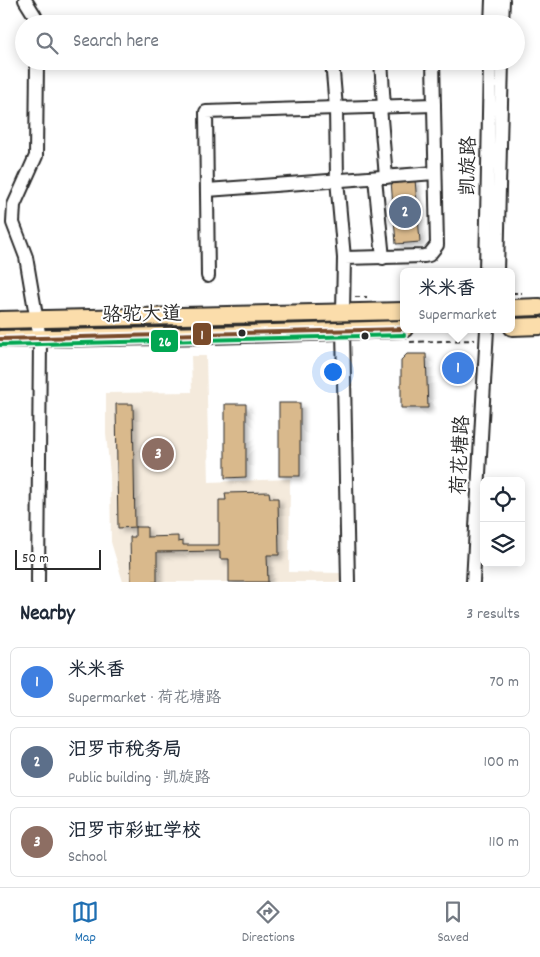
<!DOCTYPE html>
<meta charset="utf-8">
<style>
body{margin:0;font-family:Dekko,"LXGW WenKai TC",sans-serif;background:#f2f2f3;color:#1f2937}
.controls{position:absolute;right:15px;bottom:15px;display:grid;overflow:hidden;border-radius:8px;box-shadow:0 2px 12px #0003}
.controls button{width:45px;height:45px;display:grid;place-items:center;padding:0;border:0;border-bottom:1px solid #e0e1e3;background:#fff;color:#1f2937;font:25px sans-serif}
.scale{position:absolute;left:15px;bottom:12px;width:86px;box-sizing:border-box;padding-left:5px;border:2px solid #2b2b2b;border-top:0;font-size:14px;line-height:18px;white-space:nowrap;color:#2b2b2b;-webkit-text-stroke:4px #fff;paint-order:stroke}
.you{position:absolute;left:332px;top:371px;width:18px;height:18px;margin:-12px;border:4px solid #fff;border-radius:50%;background:#1a73e8;box-shadow:0 0 0 8px #1a73e833}
.badge{display:grid;place-items:center;width:32px;height:32px;border-radius:50%;background:#1f6fb2;color:#fff;font-size:16px;font-weight:700}
.pin{position:absolute;translate:-50% -50%;border:2px solid #fff;box-shadow:0 1px 5px #0006}
.popup{position:absolute;left:400px;top:268px;width:115px;height:65px;box-sizing:border-box;display:grid;place-content:center;border-radius:8px;background:#fff;filter:drop-shadow(0 1px 4px #0005);font-size:16px;white-space:nowrap;color:#747a83}
.popup b{font-size:19px;color:#1f2937}
.popup::after{content:'';position:absolute;left:50%;top:100%;margin-left:-10px;border:10px solid transparent;border-top-color:#fff}
.list{margin:0;padding:0;list-style:none}
h2{display:flex;justify-content:space-between;align-items:center;height:65px;margin:0;padding:0 20px;font-size:21px}
h2 small{font-size:16px;font-weight:400;color:#747a83}
.list li{display:grid;grid-template-columns:32px 1fr auto;gap:15px;align-items:center;box-sizing:border-box;height:70px;margin:0 10px 10px;padding:0 10px;border:1px solid #e0e1e3;border-radius:8px}
.list b{display:block;font-size:19px;white-space:nowrap}
.list p{margin:0;font-size:16px;white-space:nowrap;color:#747a83}
.list em{font-size:16px;font-style:normal;color:#747a83}
.icon{flex:none;width:28px;height:28px;fill:none;stroke:currentColor;stroke-width:2;stroke-linecap:round;stroke-linejoin:round}
.map{position:relative;flex:none;width:540px;height:582px;overflow:hidden}
.search{position:absolute;background:#fff;box-shadow:0 2px 12px #0003;left:15px;right:15px;top:15px;height:55px;display:flex;align-items:center;gap:12px;box-sizing:border-box;padding:0 18px;border-radius:28px;color:#747a83;font-size:19px}
.sheet{height:305px;background:#fff}
nav{display:flex;justify-content:space-around;align-items:center;box-sizing:border-box;height:70px;border-top:1px solid #e0e1e3;background:#fff;font-size:14px;color:#747a83}
nav a{display:grid;justify-items:center;gap:2px}
nav .on{color:#1f6fb2}
.map>svg:first-child{display:block}
</style>
<div class="map">
<svg width="540" height="582" viewBox="0 0 540 582">
<defs>
<filter id="shadow"><feDropShadow dx="4" dy="4" stdDeviation="2.5" flood-color="#0004"/></filter>
</defs>
<rect width="100%" height="100%" fill="#fff"/>
<filter id="ink" filterUnits="userSpaceOnUse"><feTurbulence type="fractalNoise" baseFrequency=".02" numOctaves="2"/><feDisplacementMap in="SourceGraphic" scale="10" xChannelSelector="R" yChannelSelector="G"/><feConvolveMatrix kernelMatrix="1 2 1 2 8 2 1 2 1" color-interpolation-filters="sRGB"/></filter>
<g filter="url(#ink)">
<polygon fill="#f4eadc" points="191,356 206,356 209,482 290,479 289,572 340,573 341,582 123,582 111,542 110,475 106,433 106,393 192,392"/>
<g fill="#d9b98c" stroke="#2b2b2b" filter="url(#shadow)">
<polygon points="415,179 420,242 396,244 391,181"/>
<polygon points="407,354 426,354 428,408 401,408 401,360"/>
<rect x="279" y="403" width="21" height="73"/>
<polygon points="116,404 133,404 135,527 118,528"/>
<polygon points="225,404 246,404 246,477 225,478"/>
<polygon points="269,492 270,498 278,498 279,555 267,555 268,582 229,582 229,559 220,559 220,551 157,552 157,582 131,582 130,537 135,537 135,527 147,527 147,537 178,536 178,542 183,541 183,545 219,545 219,500 226,500 225,493"/>
</g>
<g fill="none" stroke-linecap="round" stroke-linejoin="round">
<g stroke="#2b2b2b" stroke-width="16">
<g id="minor">
<polyline points="25,0 35,16 36,24"/>
<polyline points="491,24 492,0"/>
<polyline points="502,24 503,0"/>
<polyline points="37,61 36,156 14,205 13,223 26,257 40,339 38,582"/>
<polyline points="332,61 336,108 337,180 344,258"/>
<polyline points="381,61 384,107"/>
<polyline points="380,107 386,177"/>
<polyline points="375,178 383,258"/>
<polyline points="207,190 435,173"/>
<polyline points="486,272 490,61"/>
<polyline points="497,272 502,61"/>
<polyline points="208,276 206,112 434,105"/>
<polyline points="343,312 344,258 424,256 429,255 437,245 433,61"/>
<polyline points="343,329 348,582"/>
<polyline points="473,582 487,329"/>
</g>
</g>
<g stroke="#2b2b2b" stroke-width="20">
<g id="major">
<polyline points="512,308 540,307"/>
<polyline points="0,320 404,311"/>
<polyline points="512,327 540,326"/>
<polyline points="0,339 212,335 404,329"/>
</g>
</g>
<g stroke="#2b2b2b" stroke-width="2" stroke-dasharray="5 4" stroke-linecap="butt">
<polyline points="512,293 522,293"/>
<polyline points="355,297 367,297"/>
<polyline points="410,342 475,340"/>
</g>
<use href="#minor" stroke="#fff" stroke-width="12"/>
<use href="#major" stroke="#fbddab" stroke-width="16"/>
<g stroke="#fff" stroke-width="8">
<polyline id="bus-1" points="0,339 404,329"/>
</g>
<g stroke="#fff" stroke-width="8">
<polyline id="bus-2" points="0,345 404,335"/>
</g>
<use href="#bus-1" stroke="#7a4b2a" stroke-width="4"/>
<use href="#bus-2" stroke="#00a651" stroke-width="4"/>
</g>
</g>
<g fill="#2b2b2b" stroke="#fff" stroke-width="2">
<circle cx="242" cy="333" r="4.5"/>
<circle cx="365" cy="336" r="4.5"/>
</g>
<g text-anchor="middle" dominant-baseline="central" stroke-width="4" stroke-linejoin="round" paint-order="stroke">
<g font-size="20" fill="#2b2b2b" stroke="#fff">
<text transform="translate(470 166) rotate(-89)">凯旋路</text>
<text transform="translate(142 316) rotate(-1)">骆驼大道</text>
<text transform="translate(462 455) rotate(-87)">荷花塘路</text>
</g>
</g>
<g stroke="#fff" stroke-width="2">
<rect x="192" y="322" width="20" height="24" rx="5" fill="#7a4b2a"/>
<rect x="150" y="329" width="29" height="24" rx="5" fill="#00a651"/>
</g>
<g font-size="14" text-anchor="middle" font-weight="bold" fill="#fff">
<text x="202" y="339">1</text>
<text x="165" y="346">26</text>
</g>
</svg>
<div class="controls">
<button><svg class="icon" aria-label="locate" viewBox="0 0 24 24"><circle cx="12" cy="12" r="6"/><path d="M12 2v4M12 18v4M2 12h4M18 12h4"/></svg></button>
<button><svg class="icon" aria-label="layers" viewBox="0 0 24 24"><path d="M12 4l9 5-9 5-9-5zM3 14l9 5 9-5"/></svg></button>
</div>
<div class="scale">50 m</div>
<div class="you"></div>
<div class="pin badge" style="left:458px;top:368px;background:#3f7fe0">1</div>
<div class="popup"><b>米米香</b>Supermarket</div>
<div class="pin badge" style="left:405px;top:212px;background:#5c6f8a">2</div>
<div class="pin badge" style="left:158px;top:454px;background:#8d6e63">3</div>
<div class="search"><svg class="icon" aria-label="search" viewBox="0 0 24 24"><circle cx="10" cy="10" r="6"/><path d="M15 15l6 6"/></svg>Search here</div>
</div>
<section class="sheet">
<h2>Nearby<small>3 results</small></h2>
<ul class="list">
<li><span class="badge" style="background:#3f7fe0">1</span><div><b>米米香</b><p>Supermarket · 荷花塘路</p></div><em>70 m</em></li>
<li><span class="badge" style="background:#5c6f8a">2</span><div><b>汨罗市税务局</b><p>Public building · 凯旋路</p></div><em>100 m</em></li>
<li><span class="badge" style="background:#8d6e63">3</span><div><b>汨罗市彩虹学校</b><p>School</p></div><em>110 m</em></li>
</ul>
</section>
<nav>
<a class="on"><svg class="icon" aria-label="map" viewBox="0 0 24 24"><path d="M3 6l6-2 6 2 6-2v14l-6 2-6-2-6 2zM9 4v14M15 6v14"/></svg>Map</a>
<a><svg class="icon" aria-label="directions" viewBox="0 0 24 24"><path d="M12 3l9 9-9 9-9-9zM9 14v-3h6M13 9l2 2-2 2"/></svg>Directions</a>
<a><svg class="icon" aria-label="saved" viewBox="0 0 24 24"><path d="M7 4h10v16l-5-4-5 4z"/></svg>Saved</a>
</nav>
